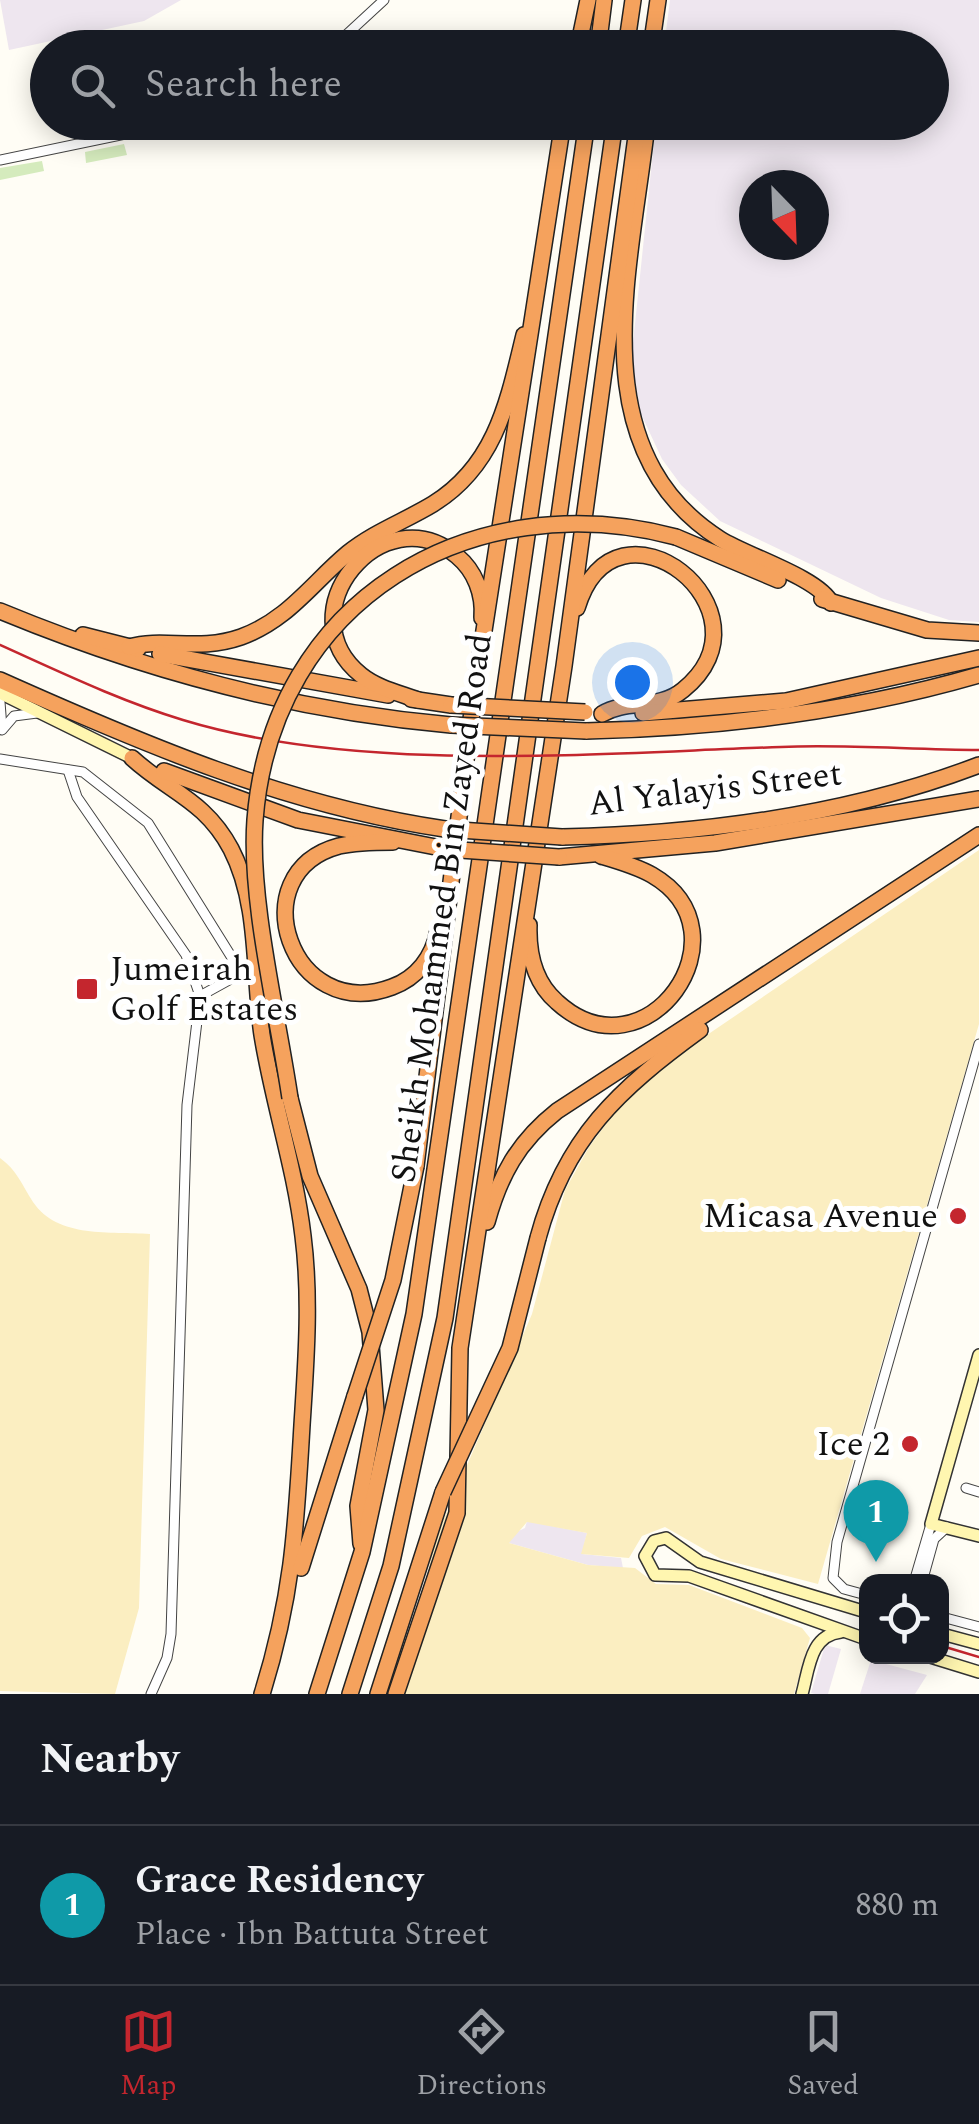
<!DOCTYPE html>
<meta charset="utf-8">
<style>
body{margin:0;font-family:Spectral,serif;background:#20242c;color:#f1f3f6}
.controls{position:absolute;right:30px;bottom:30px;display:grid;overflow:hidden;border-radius:20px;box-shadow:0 5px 25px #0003}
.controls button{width:90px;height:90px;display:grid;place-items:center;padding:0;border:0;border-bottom:2px solid #363941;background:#171b24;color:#f1f3f6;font:50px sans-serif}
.compass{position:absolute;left:739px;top:170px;width:90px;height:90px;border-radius:50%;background:#171b24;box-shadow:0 5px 25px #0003;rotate:157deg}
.you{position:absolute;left:632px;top:682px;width:35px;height:35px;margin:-25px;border:8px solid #fff;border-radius:50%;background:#1a73e8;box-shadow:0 0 0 15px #1a73e833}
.badge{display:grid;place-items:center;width:65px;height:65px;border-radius:50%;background:#c4262e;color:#fff;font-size:32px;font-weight:700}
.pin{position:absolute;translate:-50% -82px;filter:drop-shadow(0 2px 5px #0008)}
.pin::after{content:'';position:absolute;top:52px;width:35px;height:30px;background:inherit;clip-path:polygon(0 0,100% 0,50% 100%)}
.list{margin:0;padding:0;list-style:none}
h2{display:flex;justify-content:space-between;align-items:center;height:130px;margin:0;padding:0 40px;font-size:42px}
h2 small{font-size:32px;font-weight:400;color:#9ea1a6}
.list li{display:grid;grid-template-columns:65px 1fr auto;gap:30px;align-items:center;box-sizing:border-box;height:160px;padding:0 40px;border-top:2px solid #363941}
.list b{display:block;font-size:38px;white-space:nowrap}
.list p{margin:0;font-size:32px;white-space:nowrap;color:#9ea1a6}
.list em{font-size:32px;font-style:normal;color:#9ea1a6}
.icon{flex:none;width:55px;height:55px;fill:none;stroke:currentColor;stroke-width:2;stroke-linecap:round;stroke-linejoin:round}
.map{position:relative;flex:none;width:979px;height:1694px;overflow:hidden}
.search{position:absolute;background:#171b24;box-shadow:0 5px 25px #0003;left:30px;right:30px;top:30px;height:110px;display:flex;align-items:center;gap:25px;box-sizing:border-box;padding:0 35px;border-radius:55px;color:#9ea1a6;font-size:38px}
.sheet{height:290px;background:#171b24}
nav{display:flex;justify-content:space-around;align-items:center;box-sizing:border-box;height:140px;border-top:2px solid #363941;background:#171b24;font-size:28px;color:#9ea1a6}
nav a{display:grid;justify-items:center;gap:5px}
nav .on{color:#c4262e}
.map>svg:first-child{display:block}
</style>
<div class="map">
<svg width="979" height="1694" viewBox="0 0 979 1694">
<rect width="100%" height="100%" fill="#fffdf5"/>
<g fill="#eee6ef" fill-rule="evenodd">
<polygon points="0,0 181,0 144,21 9,50"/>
<path d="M670,0H979V622L949,620L881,598L720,521L681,485L662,459L641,414L631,362L656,123L932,122V48L664,47ZM754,185H814V245H754Z"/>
<polygon points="527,1521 587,1533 582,1554 621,1558 623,1568 588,1565 509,1543 512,1534 525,1528"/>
<polygon points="825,1645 841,1649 828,1694 815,1694 811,1693"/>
<polygon points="871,1660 927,1675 915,1694 860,1694"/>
</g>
<g fill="#d5ebbd">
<polygon points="124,144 127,155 86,163 85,152"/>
<polygon points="42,161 44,171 0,180 0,168"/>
</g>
<g fill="#fbeec1">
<polygon points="979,850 979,1024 818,1584 721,1559 665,1527 642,1536 629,1558 581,1554 587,1533 527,1522 509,1543 588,1565 635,1568 656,1584 689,1585 802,1628 810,1638 794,1694 397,1694 437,1535 532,1314 565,1190 589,1147 620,1105 660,1067"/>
<path d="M0,1158C17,1170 22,1185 33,1202C58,1239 111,1231 150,1234L139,1608L115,1694L0,1691Z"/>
</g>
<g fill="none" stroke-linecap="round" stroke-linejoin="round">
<g stroke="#444" stroke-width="11">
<g id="street">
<polyline points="332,48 384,0"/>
<polyline points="0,160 183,122"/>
<polyline points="0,702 2,728"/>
<polyline points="2,730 14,716 37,713"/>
<polyline points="0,759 83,772 148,823 234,961 229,980 200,996"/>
<polyline points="68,770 77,797 186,955 200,996 187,1105 171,1634 167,1658 151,1694"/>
<polyline points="966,1488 979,1492"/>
<polyline points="914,1582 931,1524"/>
<polyline points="922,1582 934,1539 947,1527"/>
<polyline points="866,1595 844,1589 833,1578 837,1542 979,1044"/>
<polyline points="942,1617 979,1627"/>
</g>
</g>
<g stroke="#333" stroke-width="14">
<g id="secondary">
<polyline points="0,693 132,758"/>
<polyline points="979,1355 931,1524 979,1536"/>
<polyline points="866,1612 700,1562 666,1538 654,1541 645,1556 655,1575 689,1576 866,1639"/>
<polyline points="942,1634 979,1644"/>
<polyline points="927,1656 979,1672"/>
<path d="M802,1694C809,1669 810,1635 841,1632"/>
</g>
</g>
<g stroke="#222" stroke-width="18">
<g id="highway">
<polyline points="578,48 588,0"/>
<polyline points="598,48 604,0"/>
<polyline points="626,48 633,0"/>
<polyline points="651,48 658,0"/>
<path d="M647,124C632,264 577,448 720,539C747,556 819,578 831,603"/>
<polyline points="676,537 778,580"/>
<polyline points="822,599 927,630 979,633"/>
<path d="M577,608C615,481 781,611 683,690C659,710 627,699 602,714"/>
<path d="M0,611C145,671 294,711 451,725"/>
<polyline points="83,635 138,649"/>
<path d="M129,647C164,637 198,652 241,637C288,620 312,583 348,553C374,532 405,521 433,504C496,465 508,401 524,335"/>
<polyline points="160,654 388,695"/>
<path d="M0,680C143,744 288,806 445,829"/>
<polyline points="411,699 451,705"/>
<path d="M418,700C399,693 377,688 361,675C284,613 383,493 457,556C475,571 484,594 482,618"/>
<polyline points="643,713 786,701 979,658"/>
<path d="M586,731C718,728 852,712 979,675"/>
<path d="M132,758C169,792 205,800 231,849C260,905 253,974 262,1035C273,1103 295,1168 303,1236C311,1299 306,1362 302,1425C296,1527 293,1595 262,1694"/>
<polyline points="164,771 298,820 446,849"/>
<path d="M562,837C702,834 848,815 979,765"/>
<path d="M393,842C375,842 357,842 339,846C239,873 291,1025 392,987C417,978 433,957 438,931"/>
<polyline points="559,857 715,843 979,799"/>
<path d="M529,925C528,954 534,982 557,1002C646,1083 752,933 652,875C636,866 618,861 601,856"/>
<polyline points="290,1098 310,1176 359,1289 370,1332 376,1410 358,1506 361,1544"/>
<polyline points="416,1166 474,695 563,122"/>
<path d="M487,1222C500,1175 518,1142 557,1111L979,835"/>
<path d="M538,1238C565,1138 619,1089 700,1030"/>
<polyline points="301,1568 355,1396"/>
<polyline points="317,1694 362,1552 414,1314 587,122"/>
<polyline points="350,1694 391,1566 445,1318 615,122"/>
<polyline points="378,1694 443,1492"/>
<polyline points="396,1694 457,1513 460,1348 564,666 638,122"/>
</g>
</g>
<use href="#street" stroke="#fff" stroke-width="9"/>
<use href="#secondary" stroke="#fff6b0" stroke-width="11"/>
<use href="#highway" stroke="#f5a25d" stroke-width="15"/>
<g stroke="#c4262e" stroke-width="2.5">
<path d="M0,645C60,672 120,701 183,720C360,774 596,753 781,747C847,744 913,750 979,750"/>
<polyline points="942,1646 979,1657"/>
</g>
<g stroke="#222" stroke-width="18" stroke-linecap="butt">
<g id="highway-bridge">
<polyline points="451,705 585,712"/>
<polyline points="451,725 586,731"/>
<polyline points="445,829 562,837"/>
<polyline points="446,849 559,857"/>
<path d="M290,1098C278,1016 249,899 255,820C272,600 471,483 676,537"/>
<polyline points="355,1396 393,1280 416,1166"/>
<polyline points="443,1492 510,1348 538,1238"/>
</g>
</g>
<use href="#highway-bridge" stroke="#f5a25d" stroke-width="15"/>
</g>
<g fill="#c4262e" stroke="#fff" stroke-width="4">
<rect x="75" y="977" width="24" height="24" rx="5"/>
<circle cx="958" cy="1216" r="10"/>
<circle cx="910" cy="1444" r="10"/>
</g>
<g text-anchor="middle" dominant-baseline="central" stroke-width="10" stroke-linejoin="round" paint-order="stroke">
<g font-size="35" fill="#111" stroke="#fff">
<text transform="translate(715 789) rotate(-7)">Al Yalayis Street</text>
<text transform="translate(442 908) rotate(-82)">Sheikh Mohammed Bin Zayed Road</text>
</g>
<g font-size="35" fill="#111" stroke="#fff" text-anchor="end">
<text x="110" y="969" text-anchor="start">Jumeirah<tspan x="110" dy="40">Golf Estates</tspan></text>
<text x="938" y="1216">Micasa Avenue</text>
<text x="890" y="1444">Ice 2</text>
</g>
</g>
</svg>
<div class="controls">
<button><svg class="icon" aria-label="locate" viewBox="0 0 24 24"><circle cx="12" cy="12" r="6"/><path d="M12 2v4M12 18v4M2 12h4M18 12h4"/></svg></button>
</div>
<svg class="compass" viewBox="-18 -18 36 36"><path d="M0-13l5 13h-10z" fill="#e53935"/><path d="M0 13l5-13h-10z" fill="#9ea1a6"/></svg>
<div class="you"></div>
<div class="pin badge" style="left:876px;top:1562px;background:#0f9aa8">1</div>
<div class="search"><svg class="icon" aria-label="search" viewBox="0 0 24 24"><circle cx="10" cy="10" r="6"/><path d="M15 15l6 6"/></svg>Search here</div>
</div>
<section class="sheet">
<h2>Nearby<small></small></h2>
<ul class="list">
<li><span class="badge" style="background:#0f9aa8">1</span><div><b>Grace Residency</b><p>Place · Ibn Battuta Street</p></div><em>880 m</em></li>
</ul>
</section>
<nav>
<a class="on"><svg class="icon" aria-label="map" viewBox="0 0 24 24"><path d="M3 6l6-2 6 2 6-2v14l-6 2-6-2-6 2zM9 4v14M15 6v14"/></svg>Map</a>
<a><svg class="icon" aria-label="directions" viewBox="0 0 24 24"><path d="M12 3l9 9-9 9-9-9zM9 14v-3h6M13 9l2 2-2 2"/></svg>Directions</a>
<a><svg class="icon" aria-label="saved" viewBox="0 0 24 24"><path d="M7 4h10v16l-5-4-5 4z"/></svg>Saved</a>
</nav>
